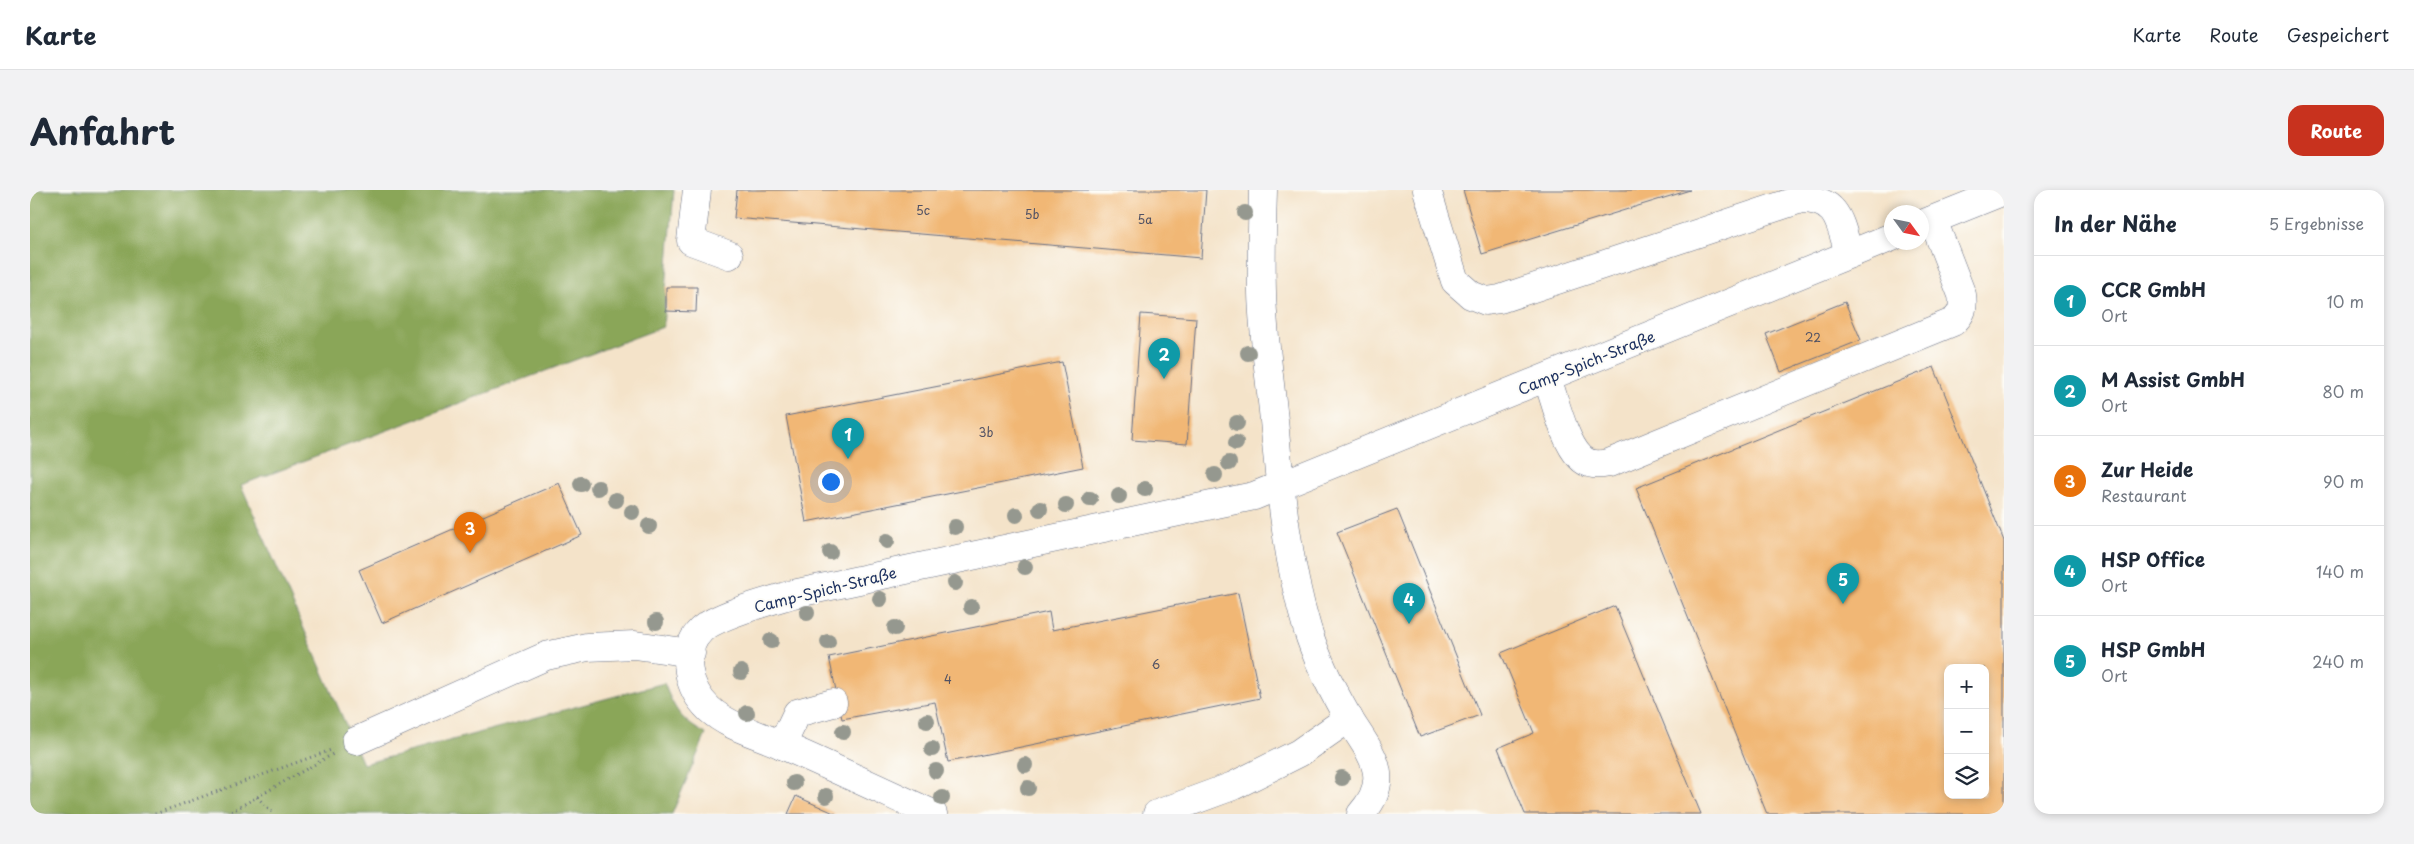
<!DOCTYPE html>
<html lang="de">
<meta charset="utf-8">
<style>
body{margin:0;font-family:"Playpen Sans",sans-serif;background:#f2f2f3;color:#1f2937}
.controls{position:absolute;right:15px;bottom:15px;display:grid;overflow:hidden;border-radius:10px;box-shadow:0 2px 8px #0003}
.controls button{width:45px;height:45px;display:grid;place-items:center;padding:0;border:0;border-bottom:1px solid #e0e1e3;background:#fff;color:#1f2937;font:25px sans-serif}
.compass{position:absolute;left:1854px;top:15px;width:45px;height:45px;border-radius:50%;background:#fff;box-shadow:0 2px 8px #0003;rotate:123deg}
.you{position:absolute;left:800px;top:291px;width:18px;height:18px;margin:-12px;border:4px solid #fff;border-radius:50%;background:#1a73e8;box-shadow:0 0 0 8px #1a73e833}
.badge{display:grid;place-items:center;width:32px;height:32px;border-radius:50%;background:#c8321e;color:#fff;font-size:16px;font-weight:700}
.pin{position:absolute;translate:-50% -41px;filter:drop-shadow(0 1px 2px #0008)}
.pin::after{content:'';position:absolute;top:26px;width:18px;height:15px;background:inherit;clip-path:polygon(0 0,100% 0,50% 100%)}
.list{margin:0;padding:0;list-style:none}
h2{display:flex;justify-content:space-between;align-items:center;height:65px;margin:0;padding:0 20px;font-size:21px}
h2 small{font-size:16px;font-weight:400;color:#747a83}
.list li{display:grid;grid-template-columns:32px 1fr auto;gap:15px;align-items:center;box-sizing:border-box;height:90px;padding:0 20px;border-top:1px solid #e0e1e3}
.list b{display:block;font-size:19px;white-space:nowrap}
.list p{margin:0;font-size:16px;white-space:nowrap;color:#747a83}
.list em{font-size:16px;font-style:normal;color:#747a83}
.icon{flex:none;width:28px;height:28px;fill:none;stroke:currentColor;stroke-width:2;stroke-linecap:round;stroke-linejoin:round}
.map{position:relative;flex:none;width:1974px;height:624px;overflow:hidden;border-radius:15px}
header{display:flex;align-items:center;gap:30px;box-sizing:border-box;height:70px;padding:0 25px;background:#fff;border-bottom:1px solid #e0e1e3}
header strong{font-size:24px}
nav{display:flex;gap:28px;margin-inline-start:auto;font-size:18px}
.intro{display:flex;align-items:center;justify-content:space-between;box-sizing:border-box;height:120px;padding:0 30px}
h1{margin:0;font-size:35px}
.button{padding:12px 22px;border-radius:15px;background:#c8321e;color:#fff;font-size:18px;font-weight:700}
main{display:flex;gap:30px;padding:0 30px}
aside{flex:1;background:#fff;border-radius:15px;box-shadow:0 2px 8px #0003}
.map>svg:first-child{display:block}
</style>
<header>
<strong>Karte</strong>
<nav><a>Karte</a><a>Route</a><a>Gespeichert</a></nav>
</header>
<div class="intro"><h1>Anfahrt</h1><a class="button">Route</a></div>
<main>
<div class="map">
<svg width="1974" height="624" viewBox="0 0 1974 624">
<rect width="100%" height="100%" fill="#fdfcf7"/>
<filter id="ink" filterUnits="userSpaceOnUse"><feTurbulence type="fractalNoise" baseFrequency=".02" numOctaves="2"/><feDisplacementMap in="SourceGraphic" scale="10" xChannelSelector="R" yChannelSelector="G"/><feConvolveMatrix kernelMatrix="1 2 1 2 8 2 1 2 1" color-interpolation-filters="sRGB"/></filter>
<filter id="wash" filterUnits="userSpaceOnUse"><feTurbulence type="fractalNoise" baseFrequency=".0096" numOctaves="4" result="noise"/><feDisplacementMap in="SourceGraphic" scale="20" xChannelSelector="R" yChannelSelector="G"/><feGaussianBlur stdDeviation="1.12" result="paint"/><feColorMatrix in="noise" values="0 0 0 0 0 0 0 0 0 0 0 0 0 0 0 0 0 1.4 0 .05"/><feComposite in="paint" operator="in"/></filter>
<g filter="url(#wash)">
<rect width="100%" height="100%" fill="#f4e3c9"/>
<path fill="#8aa658" stroke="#526a5b" d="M0,0H644L633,137L211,295L333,574L634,493C645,520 650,530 676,544L642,624H0Z"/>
<g id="blocks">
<g fill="#f1b774" fill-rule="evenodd">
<polygon points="707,0 1176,0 1171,68 704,28"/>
<polygon points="1433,0 1660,0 1452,64"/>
<polygon points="636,97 667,97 666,122 636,121"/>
<polygon points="1815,112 1831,150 1751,182 1736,144"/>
<polygon points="1111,124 1166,128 1157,254 1102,250"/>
<polygon points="1032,172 1053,277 776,332 756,226"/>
<path d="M1904,177L1974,351V624H1737L1606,298ZM1918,478H1955V605H1918Z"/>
<polygon points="529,293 552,345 352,433 329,380"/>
<polygon points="1367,319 1450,525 1390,547 1307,342"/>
<polygon points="1208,403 1230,508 918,572 905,512 812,529 799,467 1019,422 1022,440"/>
<polygon points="1585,416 1671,624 1495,624 1468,558 1504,543 1471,463"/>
<polygon points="766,606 806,624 758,624"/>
</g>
</g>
</g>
<g filter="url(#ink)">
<use href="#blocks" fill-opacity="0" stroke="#676e83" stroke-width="1"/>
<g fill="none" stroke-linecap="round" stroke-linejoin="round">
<g stroke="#676e83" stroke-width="29">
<g id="minor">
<polyline points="667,0 661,51 699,65"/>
<path d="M1233,0C1232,34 1231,68 1232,102C1233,148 1241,195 1245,241C1251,308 1258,374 1277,438C1286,467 1301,498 1316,524C1337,560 1366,585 1331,624"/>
<path d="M1397,0L1425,91L1441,105L1456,111L1470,109L1771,9C1809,9 1810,34 1819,64"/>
<polyline points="1892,34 1974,1"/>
<path d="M1517,188C1525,210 1534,251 1550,267C1558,276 1569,275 1579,273L1923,132C1932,124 1934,118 1932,105L1903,30"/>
<polyline points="326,551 516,466 557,457 605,455 661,463"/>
<polyline points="752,555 767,523 803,513"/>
<path d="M903,624C853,601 804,578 754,556C729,544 700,538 679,519C659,500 648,463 671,440C687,425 740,411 763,404L1224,306L1862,47"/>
<polyline points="1127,624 1203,596 1269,563 1319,528"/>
</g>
</g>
<g stroke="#676e83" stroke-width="3" stroke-dasharray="1 4" stroke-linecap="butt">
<polyline points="227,607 244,624"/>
<polyline points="125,624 301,560"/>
<polyline points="197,624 303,564"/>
</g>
<use href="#minor" stroke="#fff" stroke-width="28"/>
</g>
<g fill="#95988f">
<circle cx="1215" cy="23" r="8"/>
<circle cx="1218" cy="163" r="8"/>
<circle cx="1207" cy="233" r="8"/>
<circle cx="1206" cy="253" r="8"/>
<circle cx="1199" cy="273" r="8"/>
<circle cx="1185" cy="285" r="8"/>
<circle cx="551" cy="294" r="8"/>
<circle cx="568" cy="298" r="8"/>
<circle cx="1115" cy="299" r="8"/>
<circle cx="1089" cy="306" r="8"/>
<circle cx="1060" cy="309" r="8"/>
<circle cx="586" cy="310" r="8"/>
<circle cx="1036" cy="315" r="8"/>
<circle cx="1010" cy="319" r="8"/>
<circle cx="602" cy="322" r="8"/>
<circle cx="986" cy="325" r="8"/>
<circle cx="619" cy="336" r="8"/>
<circle cx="925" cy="337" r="8"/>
<circle cx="857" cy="351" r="8"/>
<circle cx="800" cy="362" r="8"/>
<circle cx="995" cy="377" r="8"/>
<circle cx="925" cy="393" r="8"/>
<circle cx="850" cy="409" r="8"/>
<circle cx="941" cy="417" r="8"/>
<circle cx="777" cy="423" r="8"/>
<circle cx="626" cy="432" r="8"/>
<circle cx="865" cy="438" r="8"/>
<circle cx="741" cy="451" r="8"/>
<circle cx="798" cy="452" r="8"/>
<circle cx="711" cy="482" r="8"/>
<circle cx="717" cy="523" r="8"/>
<circle cx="897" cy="531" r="8"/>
<circle cx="813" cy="542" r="8"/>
<circle cx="902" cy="559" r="8"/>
<circle cx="995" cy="575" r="8"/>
<circle cx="906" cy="581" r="8"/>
<circle cx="1312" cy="588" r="8"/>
<circle cx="764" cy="593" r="8"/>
<circle cx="998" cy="598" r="8"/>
<circle cx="796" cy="606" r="8"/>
<circle cx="912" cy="608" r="8"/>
</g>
</g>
<g text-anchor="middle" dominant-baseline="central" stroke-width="4" stroke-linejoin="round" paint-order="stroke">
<g font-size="12" fill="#505164">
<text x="893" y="20">5c</text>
<text x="1002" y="24">5b</text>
<text x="1115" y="29">5a</text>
<text x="1783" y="147">22</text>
<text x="956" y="242">3b</text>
<text x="1126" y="474">6</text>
<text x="918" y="489">4</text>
</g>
<g font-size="15" fill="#1b2f5e" stroke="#fdfcf7">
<text transform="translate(1556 172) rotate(-22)">Camp-Spich-Straße</text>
<text transform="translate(795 399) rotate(-14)">Camp-Spich-Straße</text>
</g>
</g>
</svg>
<div class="controls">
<button>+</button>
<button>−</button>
<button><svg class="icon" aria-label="layers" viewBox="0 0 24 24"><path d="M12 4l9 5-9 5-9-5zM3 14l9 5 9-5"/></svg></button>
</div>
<svg class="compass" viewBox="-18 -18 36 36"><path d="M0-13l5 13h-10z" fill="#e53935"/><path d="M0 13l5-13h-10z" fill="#747a83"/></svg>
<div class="you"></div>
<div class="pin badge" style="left:818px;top:269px;background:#0f9aa8">1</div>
<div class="pin badge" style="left:1134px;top:189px;background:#0f9aa8">2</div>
<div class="pin badge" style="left:440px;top:363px;background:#e8710a">3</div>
<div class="pin badge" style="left:1379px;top:434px;background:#0f9aa8">4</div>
<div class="pin badge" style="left:1813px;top:414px;background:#0f9aa8">5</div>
</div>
<aside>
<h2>In der Nähe<small>5 Ergebnisse</small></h2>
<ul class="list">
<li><span class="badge" style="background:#0f9aa8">1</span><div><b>CCR GmbH</b><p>Ort</p></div><em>10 m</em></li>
<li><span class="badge" style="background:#0f9aa8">2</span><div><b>M Assist GmbH</b><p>Ort</p></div><em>80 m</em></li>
<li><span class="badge" style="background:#e8710a">3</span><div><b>Zur Heide</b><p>Restaurant</p></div><em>90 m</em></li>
<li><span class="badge" style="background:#0f9aa8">4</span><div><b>HSP Office</b><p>Ort</p></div><em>140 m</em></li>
<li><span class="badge" style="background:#0f9aa8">5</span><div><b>HSP GmbH</b><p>Ort</p></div><em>240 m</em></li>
</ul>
</aside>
</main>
